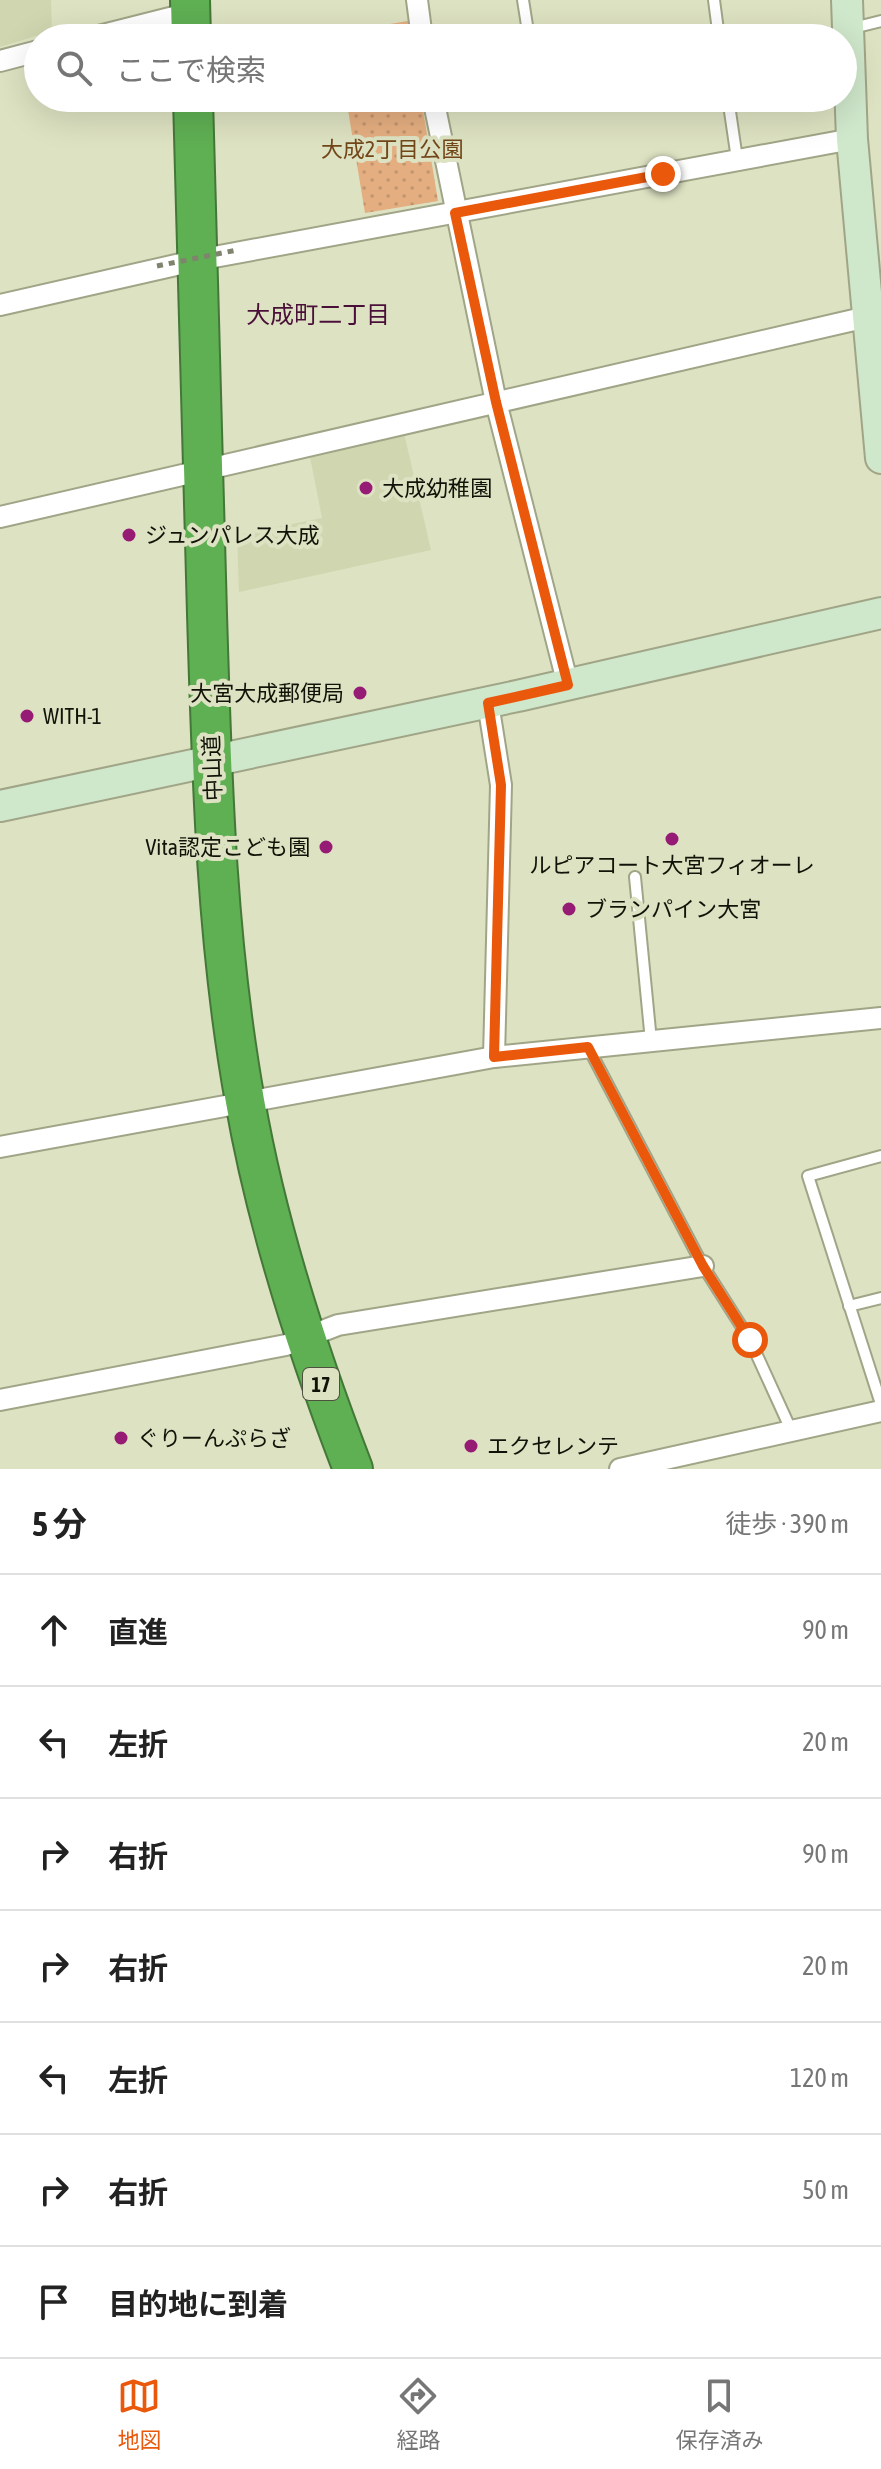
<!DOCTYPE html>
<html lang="ja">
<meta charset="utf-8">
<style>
body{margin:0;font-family:"Asap Condensed","Noto Sans JP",sans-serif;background:#f6f6f6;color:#222}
.stop{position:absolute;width:24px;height:24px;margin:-18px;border:6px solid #ea580c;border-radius:50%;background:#fff}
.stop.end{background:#ea580c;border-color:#fff;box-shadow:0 2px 8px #0008}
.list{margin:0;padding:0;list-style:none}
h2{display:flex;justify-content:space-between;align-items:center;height:104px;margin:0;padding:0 32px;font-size:34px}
h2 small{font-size:26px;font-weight:400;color:#767676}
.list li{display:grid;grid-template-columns:52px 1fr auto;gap:24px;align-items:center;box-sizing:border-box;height:112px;padding:0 32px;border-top:2px solid #e0e0e0}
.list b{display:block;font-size:30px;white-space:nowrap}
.list em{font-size:26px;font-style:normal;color:#767676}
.icon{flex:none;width:44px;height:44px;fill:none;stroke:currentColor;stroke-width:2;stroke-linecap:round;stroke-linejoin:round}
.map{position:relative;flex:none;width:881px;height:1469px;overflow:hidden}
.search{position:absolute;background:#fff;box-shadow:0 8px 32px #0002;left:24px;right:24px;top:24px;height:88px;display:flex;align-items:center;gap:20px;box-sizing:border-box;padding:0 28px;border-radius:44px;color:#767676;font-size:30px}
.sheet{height:888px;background:#fff}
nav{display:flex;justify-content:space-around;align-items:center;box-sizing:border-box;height:112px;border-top:2px solid #e0e0e0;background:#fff;font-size:22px;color:#767676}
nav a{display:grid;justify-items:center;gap:4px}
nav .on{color:#ea580c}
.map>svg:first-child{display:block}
</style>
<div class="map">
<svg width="881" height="1469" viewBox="0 0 881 1469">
<defs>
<pattern id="grass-dots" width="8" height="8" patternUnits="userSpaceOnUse" patternTransform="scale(2)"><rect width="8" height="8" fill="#e4ae80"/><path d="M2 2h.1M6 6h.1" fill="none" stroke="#c3956d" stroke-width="1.8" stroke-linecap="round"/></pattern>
</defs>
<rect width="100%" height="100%" fill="#dde2c2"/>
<g fill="#d0d6b0">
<polygon points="0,0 51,0 52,31 0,47"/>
<polygon points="404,433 431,550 239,592 237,535 322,518 310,457"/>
</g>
<g fill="url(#grass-dots)">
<polygon points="408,21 411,38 337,38 336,33"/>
<polygon points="346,98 421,98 438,201 365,213"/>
</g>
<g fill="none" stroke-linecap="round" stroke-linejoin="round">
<g stroke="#a1a587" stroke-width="14">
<g id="lane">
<polyline points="523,0 529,38"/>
<polyline points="714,0 719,38"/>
<polyline points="853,28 881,21"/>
<polyline points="728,98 737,159"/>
<polyline points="635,877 651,1041"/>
<polyline points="588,1047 703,1266 750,1340 792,1432"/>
<polyline points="881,1156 808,1176 881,1404"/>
<polyline points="849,1306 881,1298"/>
</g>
</g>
<g stroke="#a1a587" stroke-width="24">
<g id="street">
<polyline points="417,0 422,38"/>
<polyline points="91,38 190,13"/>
<polyline points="0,61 38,51"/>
<polyline points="433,98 496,402 568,685"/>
<polyline points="0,305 198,260 852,139"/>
<polyline points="0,517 867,317"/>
<polyline points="488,703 501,785 494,1057"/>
<polyline points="0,1147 494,1057 881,1018"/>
<polyline points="0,1400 286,1345 338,1325 703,1266"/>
<polyline points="620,1469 881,1411"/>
</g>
</g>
<g stroke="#a1a587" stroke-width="34">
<g id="secondary">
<polyline points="847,0 852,139 881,458"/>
<polyline points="0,806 522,695 881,613"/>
</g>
</g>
<g stroke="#447839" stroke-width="42">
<g id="highway">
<polyline points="190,0 191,38"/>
<path d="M193,98C198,270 202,442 207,614C212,778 216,940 245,1101C267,1227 307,1350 353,1469"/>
</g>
</g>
<use href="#lane" stroke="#fff" stroke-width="10"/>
<use href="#street" stroke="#fff" stroke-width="20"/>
<use href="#secondary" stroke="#cfe7cb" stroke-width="30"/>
<use href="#highway" stroke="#5faf53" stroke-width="38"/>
<polyline stroke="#80836d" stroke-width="5" stroke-dasharray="6 6" stroke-linecap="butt" points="157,266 237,250"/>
</g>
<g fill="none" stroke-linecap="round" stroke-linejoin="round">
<polyline stroke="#ea580c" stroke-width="10" points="663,174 455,213 496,402 568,685 488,703 501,785 494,1057 588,1047 703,1266 750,1340"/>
</g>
<g fill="#961b75" stroke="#dde2c2" stroke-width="3">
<circle cx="366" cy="488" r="8"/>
<circle cx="129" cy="535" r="8"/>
<circle cx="360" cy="693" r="8"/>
<circle cx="27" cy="716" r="8"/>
<circle cx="672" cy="839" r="8"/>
<circle cx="326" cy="847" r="8"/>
<circle cx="569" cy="909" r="8"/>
<circle cx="121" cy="1438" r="8"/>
<circle cx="471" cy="1446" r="8"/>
</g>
<g text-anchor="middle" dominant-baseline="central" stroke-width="8" stroke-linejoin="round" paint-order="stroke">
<rect fill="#dde2c2" stroke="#4f5140" stroke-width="2" x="303" y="1368" width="36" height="32" rx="6"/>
<g font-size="20" font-weight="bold" fill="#121308">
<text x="321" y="1384">17</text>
</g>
<g font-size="22" fill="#73461a" stroke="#dde2c2">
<text x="392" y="149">大成2丁目公園</text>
</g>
<g font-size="22" fill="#121308" stroke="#dde2c2" text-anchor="start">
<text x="382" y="488">大成幼稚園</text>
<text x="145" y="535">ジュンパレス大成</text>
<text x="344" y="693" text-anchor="end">大宮大成郵便局</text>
<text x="43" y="716">WITH-1</text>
<text x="310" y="847" text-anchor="end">Vita認定こども園</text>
<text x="672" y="865" text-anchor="middle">ルピアコート大宮フィオーレ</text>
<text x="585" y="909">ブランパイン大宮</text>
<text x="137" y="1438">ぐりーんぷらざ</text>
<text x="487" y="1446">エクセレンテ</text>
</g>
<g font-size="22" fill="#121308" stroke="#dde2c2">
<text transform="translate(212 768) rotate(-92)">中山道</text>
</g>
<g font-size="24" fill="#490f38" stroke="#dde2c2">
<text x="318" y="314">大成町二丁目</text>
</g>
</g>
</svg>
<div class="stop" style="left:750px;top:1340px"></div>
<div class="stop end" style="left:663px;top:174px"></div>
<div class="search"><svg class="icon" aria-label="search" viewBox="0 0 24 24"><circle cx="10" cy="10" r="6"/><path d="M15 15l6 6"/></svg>ここで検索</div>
</div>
<section class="sheet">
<h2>5 分<small>徒歩 · 390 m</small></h2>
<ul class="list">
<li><svg class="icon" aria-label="ahead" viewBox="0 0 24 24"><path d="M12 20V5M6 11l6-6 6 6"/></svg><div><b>直進</b></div><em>90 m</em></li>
<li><svg class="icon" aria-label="left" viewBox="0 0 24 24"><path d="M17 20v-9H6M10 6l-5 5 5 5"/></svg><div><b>左折</b></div><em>20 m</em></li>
<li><svg class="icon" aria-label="right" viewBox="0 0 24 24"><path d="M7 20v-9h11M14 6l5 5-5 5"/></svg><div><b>右折</b></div><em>90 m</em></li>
<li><svg class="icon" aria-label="right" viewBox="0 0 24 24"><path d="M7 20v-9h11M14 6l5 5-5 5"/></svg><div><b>右折</b></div><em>20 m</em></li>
<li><svg class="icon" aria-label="left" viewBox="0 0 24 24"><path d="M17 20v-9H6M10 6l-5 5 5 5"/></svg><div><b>左折</b></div><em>120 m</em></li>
<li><svg class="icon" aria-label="right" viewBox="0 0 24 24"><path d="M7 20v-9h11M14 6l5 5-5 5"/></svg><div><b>右折</b></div><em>50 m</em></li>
<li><svg class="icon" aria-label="arrive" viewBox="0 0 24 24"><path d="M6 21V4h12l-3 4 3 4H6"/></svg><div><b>目的地に到着</b></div></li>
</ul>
</section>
<nav>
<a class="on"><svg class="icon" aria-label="map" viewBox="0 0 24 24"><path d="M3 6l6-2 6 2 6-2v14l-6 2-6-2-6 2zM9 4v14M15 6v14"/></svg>地図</a>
<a><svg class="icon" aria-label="directions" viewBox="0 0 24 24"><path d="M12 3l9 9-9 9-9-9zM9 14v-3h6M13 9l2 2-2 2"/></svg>経路</a>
<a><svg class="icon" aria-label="saved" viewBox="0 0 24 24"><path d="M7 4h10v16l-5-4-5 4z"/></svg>保存済み</a>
</nav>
